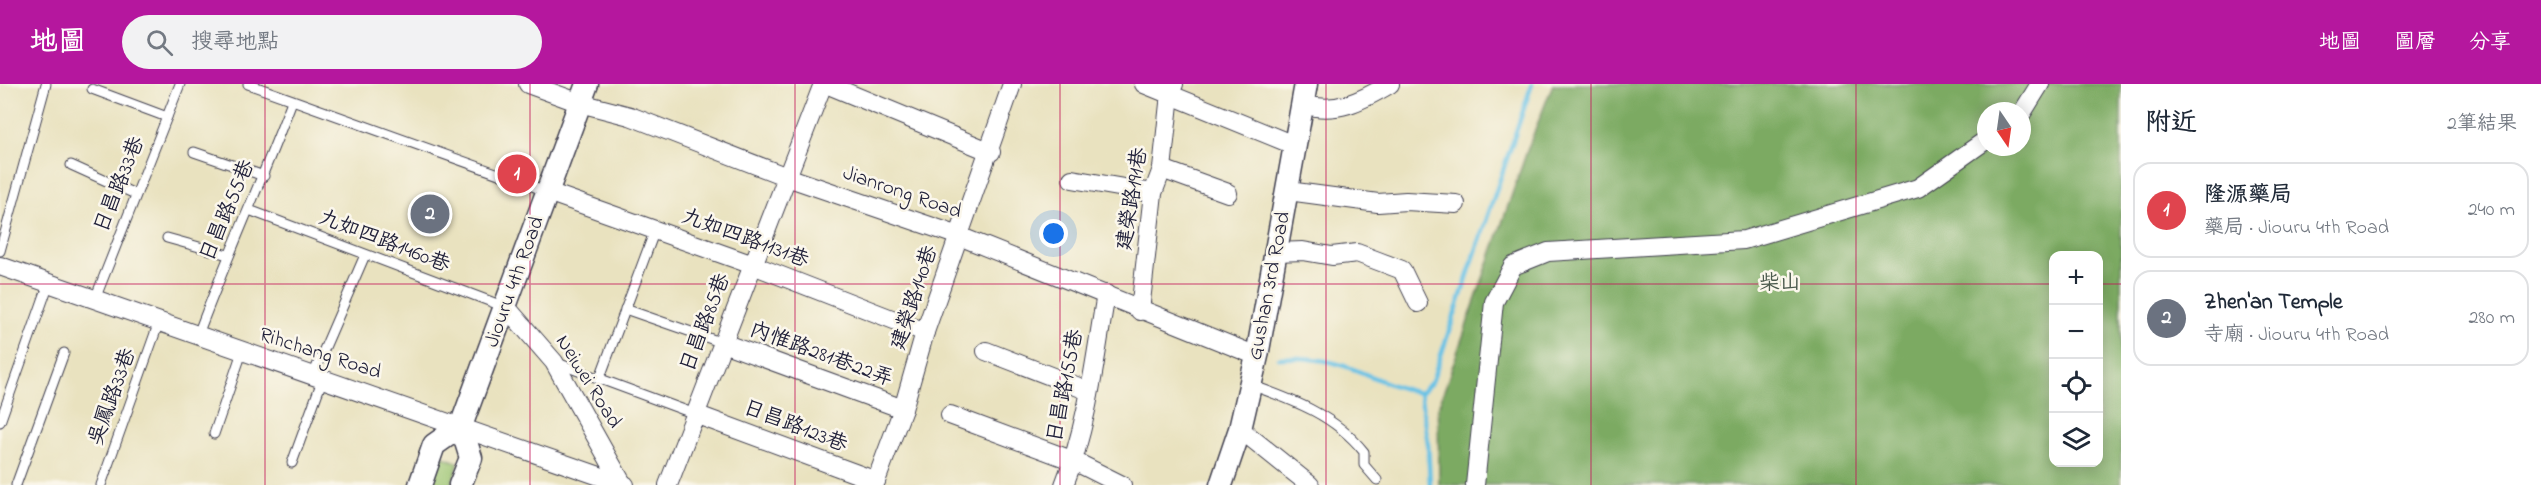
<!DOCTYPE html>
<html lang="zh-TW">
<meta charset="utf-8">
<style>
body{margin:0;font-family:"Indie Flower","LXGW WenKai TC",sans-serif;background:#f2f2f3;color:#1f2937}
.controls{position:absolute;right:18px;bottom:18px;display:grid;overflow:hidden;border-radius:12px;box-shadow:0 3px 15px #0003}
.controls button{width:54px;height:54px;display:grid;place-items:center;padding:0;border:0;border-bottom:2px solid #e0e1e3;background:#fff;color:#1f2937;font:30px sans-serif}
.compass{position:absolute;left:1977px;top:18px;width:54px;height:54px;border-radius:50%;background:#fff;box-shadow:0 3px 15px #0003;rotate:167deg}
.you{position:absolute;left:1054px;top:150px;width:21px;height:21px;margin:-15px;border:4px solid #fff;border-radius:50%;background:#1a73e8;box-shadow:0 0 0 9px #1a73e833}
.badge{display:grid;place-items:center;width:39px;height:39px;border-radius:50%;background:#b5179e;color:#fff;font-size:20px;font-weight:700}
.pin{position:absolute;translate:-50% -50%;border:3px solid #fff;box-shadow:0 2px 6px #0006}
.list{margin:0;padding:0;list-style:none}
h2{display:flex;justify-content:space-between;align-items:center;height:78px;margin:0;padding:0 24px;font-size:26px}
h2 small{font-size:20px;font-weight:400;color:#747a83}
.list li{display:grid;grid-template-columns:39px 1fr auto;gap:18px;align-items:center;box-sizing:border-box;height:96px;margin:0 12px 12px;padding:0 12px;border:2px solid #e0e1e3;border-radius:18px}
.list b{display:block;font-size:22px;white-space:nowrap}
.list p{margin:0;font-size:20px;white-space:nowrap;color:#747a83}
.list em{font-size:20px;font-style:normal;color:#747a83}
.icon{flex:none;width:33px;height:33px;fill:none;stroke:currentColor;stroke-width:2;stroke-linecap:round;stroke-linejoin:round}
.map{position:relative;flex:none;width:2121px;height:401px;overflow:hidden}
header{display:flex;align-items:center;gap:36px;box-sizing:border-box;height:84px;padding:0 30px;background:#b5179e;color:#fff}
header strong{font-size:28px}
nav{display:flex;gap:33px;margin-inline-start:auto;font-size:21px}
.search{width:420px;height:54px;background:#f2f2f3;display:flex;align-items:center;gap:15px;box-sizing:border-box;padding:0 21px;border-radius:33px;color:#747a83;font-size:22px}
main{display:flex}
aside{flex:1;background:#fff}
.map>svg:first-child{display:block}
</style>
<header>
<strong>地圖</strong>
<div class="search"><svg class="icon" aria-label="search" viewBox="0 0 24 24"><circle cx="10" cy="10" r="6"/><path d="M15 15l6 6"/></svg>搜尋地點</div>
<nav><a>地圖</a><a>圖層</a><a>分享</a></nav>
</header>
<main>
<div class="map">
<svg width="2121" height="401" viewBox="0 0 2121 401">
<rect width="100%" height="100%" fill="#fbf7ec"/>
<filter id="ink" filterUnits="userSpaceOnUse"><feTurbulence type="fractalNoise" baseFrequency=".0167" numOctaves="2"/><feDisplacementMap in="SourceGraphic" scale="12" xChannelSelector="R" yChannelSelector="G"/><feConvolveMatrix kernelMatrix="1 2 1 2 8 2 1 2 1" color-interpolation-filters="sRGB"/></filter>
<filter id="wash" filterUnits="userSpaceOnUse"><feTurbulence type="fractalNoise" baseFrequency=".008" numOctaves="4" result="noise"/><feDisplacementMap in="SourceGraphic" scale="24" xChannelSelector="R" yChannelSelector="G"/><feGaussianBlur stdDeviation="1.35" result="paint"/><feColorMatrix in="noise" values="0 0 0 0 0 0 0 0 0 0 0 0 0 0 0 0 0 1.4 0 .05"/><feComposite in="paint" operator="in"/></filter>
<g filter="url(#wash)">
<rect width="100%" height="100%" fill="#e9e2bf"/>
<polygon fill="#9bc470" stroke="#5e7356" stroke-width="1.5" points="441,372 459,379 451,401 431,401"/>
<path fill="#7caa62" stroke="#4f664e" stroke-width="1.5" fill-rule="evenodd" d="M1553,0H2121V401H1439L1438,324L1528,64ZM1986,27H2022V63H1986ZM2054,171H2098V378H2054Z"/>
<g fill="none" stroke-linecap="round" stroke-linejoin="round">
<g stroke="#68c2e6" stroke-width="4.5">
<path d="M1279,274C1303,273 1331,276 1353,285C1376,294 1395,304 1420,309"/>
<polyline points="1430,401 1428,359 1420,309 1432,298 1532,0"/>
</g>
</g>
</g>
<g filter="url(#ink)">
<g fill="none" stroke-linecap="round" stroke-linejoin="round">
<g stroke="#403f4f" stroke-width="11">
<g id="service">
<polyline points="248,0 546,107"/>
<polyline points="92,5 167,33"/>
<polyline points="194,68 264,92"/>
<polyline points="71,81 135,110"/>
<polyline points="249,126 505,223"/>
<polyline points="167,154 228,171"/>
<polyline points="0,167 46,0"/>
<polyline points="95,215 180,0"/>
<polyline points="625,225 723,259"/>
<path d="M197,253C227,173 262,96 292,17"/>
<polyline points="557,279 695,330"/>
<polyline points="313,291 365,171"/>
<polyline points="599,296 655,146"/>
<path d="M1251,301C1293,316 1335,331 1364,368V381L1377,396"/>
<polyline points="0,338 49,199"/>
<polyline points="214,350 242,268"/>
<polyline points="292,379 323,294"/>
<polyline points="16,401 64,269"/>
<polyline points="101,401 159,238"/>
</g>
</g>
<g stroke="#403f4f" stroke-width="20">
<g id="minor">
<polyline points="528,0 580,19 630,32 787,93 959,152 1257,272"/>
<polyline points="826,0 991,68"/>
<polyline points="1144,0 1296,62"/>
<path d="M1304,20C1335,31 1363,16 1390,0"/>
<polyline points="2022,29 2040,0"/>
<polyline points="1162,85 1228,109"/>
<polyline points="1072,95 1153,109"/>
<polyline points="1288,107 1378,119 1406,117 1456,120"/>
<polyline points="548,108 753,181 925,248"/>
<polyline points="1276,168 1303,167 1332,172 1357,169 1402,186 1418,219"/>
<polyline points="0,182 625,401"/>
<polyline points="507,224 554,278 623,401"/>
<polyline points="1140,227 1153,109 1162,85 1170,10 1174,0"/>
<polyline points="723,259 903,325"/>
<polyline points="986,267 1089,307"/>
<polyline points="695,330 876,397 874,401"/>
<polyline points="950,331 1074,377 1122,401"/>
<polyline points="1240,345 1310,401"/>
<polyline points="876,397 903,325 925,248 1012,0"/>
<polyline points="668,401 823,0"/>
<path d="M1064,401C1088,341 1095,274 1106,210"/>
<polyline points="1475,401 1494,218 1513,182 1548,168 1744,156 1918,104 1986,56"/>
</g>
</g>
<g stroke="#403f4f" stroke-width="25">
<g id="tertiary">
<polyline points="420,401 434,361 461,342 587,0"/>
<polyline points="460,401 471,374 461,342"/>
<polyline points="1221,401 1240,345 1257,272 1306,0"/>
</g>
</g>
<use href="#service" stroke="#fff" stroke-width="9"/>
<use href="#minor" stroke="#fff" stroke-width="18"/>
<use href="#tertiary" stroke="#fff" stroke-width="22"/>
</g>
</g>
<path fill="none" stroke="#c2185b" stroke-width="1.5" stroke-opacity="0.55" d="M265,0V401M530,0V401M795,0V401M1060,0V401M1326,0V401M1591,0V401M1856,0V401M0,200H2054M2098,200H2121"/>
<g text-anchor="middle" dominant-baseline="central" stroke-width="5" stroke-linejoin="round" paint-order="stroke">
<g font-size="21" fill="#22223b" stroke="#fbf7ec">
<text transform="translate(120 101) rotate(-68)">日昌路33巷</text>
<text transform="translate(902 109) rotate(19)">Jianrong Road</text>
<text transform="translate(1133 115) rotate(-81)">建榮路191巷</text>
<text transform="translate(228 127) rotate(-67)">日昌路55巷</text>
<text transform="translate(745 155) rotate(20)">九如四路1131巷</text>
<text transform="translate(384 158) rotate(21)">九如四路1460巷</text>
<text transform="translate(515 198) rotate(-70)">Jiouru 4th Road</text>
<text transform="translate(1270 202) rotate(-79)">Gushan 3rd Road</text>
<text transform="translate(915 214) rotate(-72)">建榮路140巷</text>
<text transform="translate(706 239) rotate(-69)">日昌路85巷</text>
<text transform="translate(320 270) rotate(18)">Rihchang Road</text>
<text transform="translate(821 271) rotate(20)">內惟路281巷22弄</text>
<text transform="translate(588 298) rotate(58)">Neiwei Road</text>
<text transform="translate(1066 302) rotate(-79)">日昌路155巷</text>
<text transform="translate(113 313) rotate(-70)">吳鳳路33巷</text>
<text transform="translate(795 343) rotate(21)">日昌路123巷</text>
</g>
<g font-size="21" fill="#4c5b4e" stroke="#fbf7ec">
<text x="1780" y="200">柴山</text>
</g>
</g>
</svg>
<div class="controls">
<button>+</button>
<button>−</button>
<button><svg class="icon" aria-label="locate" viewBox="0 0 24 24"><circle cx="12" cy="12" r="6"/><path d="M12 2v4M12 18v4M2 12h4M18 12h4"/></svg></button>
<button><svg class="icon" aria-label="layers" viewBox="0 0 24 24"><path d="M12 4l9 5-9 5-9-5zM3 14l9 5 9-5"/></svg></button>
</div>
<svg class="compass" viewBox="-18 -18 36 36"><path d="M0-13l5 13h-10z" fill="#e53935"/><path d="M0 13l5-13h-10z" fill="#747a83"/></svg>
<div class="you"></div>
<div class="pin badge" style="left:517px;top:90px;background:#e0444e">1</div>
<div class="pin badge" style="left:430px;top:130px;background:#6b7280">2</div>
</div>
<aside>
<h2>附近<small>2筆結果</small></h2>
<ul class="list">
<li><span class="badge" style="background:#e0444e">1</span><div><b>隆源藥局</b><p>藥局 · Jiouru 4th Road</p></div><em>240 m</em></li>
<li><span class="badge" style="background:#6b7280">2</span><div><b>Zhen'an Temple</b><p>寺廟 · Jiouru 4th Road</p></div><em>280 m</em></li>
</ul>
</aside>
</main>
